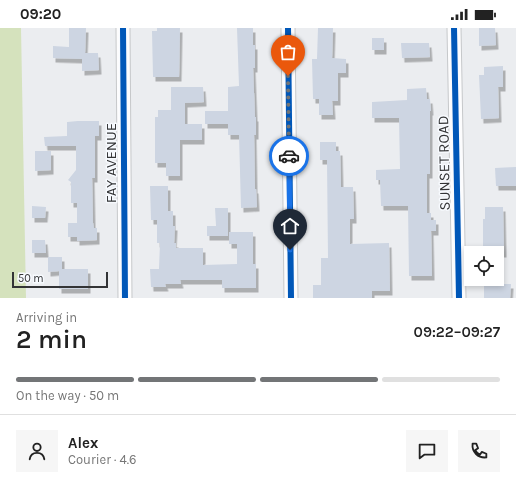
<!DOCTYPE html>
<meta charset="utf-8">
<style>
:root{--surface:#fff;--page:#f6f6f6;--text:#222;--muted:#767676;--line:#e0e0e0;--accent:#737577}
body{margin:0;font-family:Karla,sans-serif;background:var(--page);color:var(--text);height:100vh;display:flex;flex-direction:column;font-size:15px;white-space:nowrap}
*{box-sizing:border-box;margin:0}
p{font-size:13px;color:var(--muted)}
.icon{flex:none;width:22px;height:22px;fill:none;stroke:currentColor;stroke-width:2;stroke-linecap:round;stroke-linejoin:round}
.map{position:relative;height:270px;overflow:hidden}
.details{display:flex;flex-direction:column;background:var(--surface);flex:1}
.details>*{flex:none}
.tools{position:absolute;left:464px;top:218px;display:grid;gap:8px}
.tools a{display:grid;place-items:center;width:40px;height:40px;border-radius:0px;background:var(--surface);box-shadow:0 2px 6px #0003;font-size:20px}
.scale{position:absolute;left:12px;bottom:10px;width:96px;box-sizing:border-box;padding-left:4px;border:2px solid #333436;border-top:0;font-size:11px;line-height:14px;white-space:nowrap;color:#333436;-webkit-text-stroke:3px #f7fafe;paint-order:stroke}
.pin{position:absolute;display:grid;place-items:center;width:34px;height:34px;color:#fff;margin:-41px -17px;border-radius:50% 50% 50% 0;rotate:-45deg;box-shadow:0 0 4px #0007}
.pin .icon{rotate:45deg}
.courier{position:absolute;display:grid;place-items:center;width:40px;height:40px;margin:-20px;border:3px solid #1a73e8;border-radius:50%;background:#fff;color:#222;box-shadow:0 1px 5px #0007}
.head em{font-style:normal;font-weight:600}
.head div{display:flex;flex-direction:column-reverse}
.head{display:flex;align-items:center;justify-content:space-between;height:68px;padding:0 16px}
h1{font-size:26px;font-weight:600;line-height:30px}
.bar{display:grid;grid-template-columns:repeat(4,1fr);gap:6px 4px;align-content:center;height:48px;padding:0 16px}
.bar i{height:5px;border-radius:3px;background:var(--line)}
.bar .selected{background:var(--accent)}
.bar p{grid-column:span 4}
.line{display:flex;align-items:center;gap:10px;padding:0 16px;border-top:1px solid var(--line)}
.line div{flex:1}
.round{display:grid;place-items:center;flex:none;width:42px;height:42px;border-radius:0px;background:var(--page)}
.status{display:flex;justify-content:space-between;align-items:center;height:28px;padding:0 20px;background:var(--surface);direction:ltr}
.status svg{height:11px;fill:currentColor}
.map>svg:first-child{display:block}
</style>
<div class="status"><b>09:20</b><svg viewBox="0 0 49 12"><path d="M0 12V9h3v3zM5 12V6h3v6zM10 12V3h3v9zM15 12V0h3v12zM26 1h20v11H26zM47 4h2v5h-2z"/></svg></div>
<div class="map">
<svg width="516" height="270" viewBox="0 0 516 270">
<defs>
<filter id="shadow"><feDropShadow dx="2.5" dy="4.5" stdDeviation="0" flood-color="#0004"/></filter>
</defs>
<rect width="100%" height="100%" fill="#ebedf0"/>
<path fill="#d5e2bd" d="M 0,0 L 21,0 L 26,270 L 0,270 Z"/>
<g fill="#cdd5e2" filter="url(#shadow)">
<path d="M 69,0 L 86,0 L 85,25 L 98,25 L 99,42 L 82,43 L 82,31 L 53,30 L 53,18 L 69,19 Z"/>
<path d="M 157,0 L 180,0 L 179,49 L 153,49 L 152,3 L 157,3 Z"/>
<path d="M 237,0 L 253,0 L 253,17 L 255,17 L 255,40 L 253,40 L 255,89 L 256,89 L 256,107 L 254,107 L 255,161 L 256,161 L 257,179 L 241,180 L 239,107 L 228,107 L 228,96 L 205,96 L 205,83 L 228,83 L 228,59 L 239,58 Z"/>
<path d="M 318,0 L 333,0 L 332,30 L 346,31 L 346,45 L 338,45 L 338,73 L 332,73 L 333,87 L 319,87 L 319,71 L 313,71 L 312,31 L 317,31 Z"/>
<path d="M 479,0 L 495,0 L 496,17 L 479,18 Z"/>
<rect x="372" y="10" width="12" height="12"/>
<path d="M 401,15 L 429,15 L 430,29 L 402,30 Z"/>
<path d="M 503,38 L 503,59 L 498,59 L 499,90 L 481,91 L 479,47 L 484,47 L 484,39 Z"/>
<path d="M 171,59 L 203,59 L 204,74 L 185,75 L 185,96 L 202,96 L 202,112 L 180,112 L 180,148 L 166,148 L 166,135 L 155,135 L 155,89 L 158,89 L 158,82 L 171,82 Z"/>
<path d="M 426,60 L 427,71 L 430,71 L 431,83 L 430,83 L 430,146 L 427,146 L 427,185 L 431,185 L 431,192 L 436,192 L 436,203 L 431,203 L 432,248 L 409,248 L 408,178 L 381,178 L 380,152 L 376,152 L 376,142 L 400,141 L 399,90 L 372,90 L 372,74 L 407,72 L 407,61 Z"/>
<path d="M 78,93 L 99,93 L 99,108 L 95,108 L 95,150 L 92,150 L 93,195 L 94,200 L 97,200 L 97,212 L 77,213 L 77,209 L 68,209 L 68,195 L 77,195 L 77,175 L 71,175 L 71,154 L 68,152 L 76,142 L 76,118 L 45,118 L 44,109 L 67,108 L 67,94 Z"/>
<path d="M 320,114 L 336,114 L 336,123 L 340,123 L 341,159 L 353,159 L 354,191 L 350,191 L 350,216 L 389,215 L 390,263 L 372,263 L 372,270 L 313,270 L 313,257 L 321,257 L 321,230 L 328,230 L 327,132 L 320,132 Z"/>
<path d="M 35,123 L 51,123 L 51,142 L 35,143 Z"/>
<path d="M 516,139 L 516,158 L 496,158 L 495,140 Z"/>
<path d="M 150,158 L 168,158 L 168,183 L 173,183 L 173,198 L 175,198 L 174,215 L 176,215 L 176,220 L 203,220 L 203,237 L 237,236 L 237,216 L 229,216 L 229,204 L 253,204 L 253,236 L 256,236 L 256,260 L 222,260 L 222,252 L 180,252 L 181,256 L 165,256 L 166,259 L 151,259 L 150,241 L 159,241 L 160,215 L 157,215 L 157,192 L 151,192 Z"/>
<path d="M 32,178 L 46,179 L 45,190 L 32,190 Z"/>
<path d="M 485,179 L 503,179 L 504,225 L 483,225 L 483,191 L 485,191 Z"/>
<path d="M 215,180 L 228,180 L 228,208 L 207,208 L 207,198 L 216,198 Z"/>
<path d="M 32,212 L 45,212 L 46,225 L 32,225 Z"/>
<path d="M 48,229 L 62,229 L 62,241 L 88,241 L 88,261 L 59,261 L 59,243 L 48,244 Z"/>
<path d="M 484,256 L 511,256 L 510,270 L 484,270 Z"/>
</g>
<g fill="none" stroke-linecap="round" stroke-linejoin="round">
<g stroke="#c6c8ca" stroke-width="15">
<g id="street">
<path d="M 123,0 L 125,270"/>
<path d="M 288,0 L 291,270"/>
<path d="M 454,0 L 459,270"/>
</g>
</g>
<use href="#street" stroke="#fcfcfd" stroke-width="13"/>
<g stroke="#f7fafe" stroke-width="8">
<g id="cycleway">
<path d="M 123,0 L 125,270"/>
<path d="M 288,0 L 291,270"/>
<path d="M 454,0 L 459,270"/>
</g>
</g>
<use href="#cycleway" stroke="#0057b8" stroke-width="6"/>
</g>
<g fill="none" stroke-linecap="round" stroke-linejoin="round">
<path stroke="#737577" stroke-width="4" stroke-dasharray="0 7.2" d="M 288,48 L 289,128"/>
<path stroke="#1a73e8" stroke-width="5" d="M 289,128 L 290,222"/>
</g>
<g text-anchor="middle" dominant-baseline="central" stroke-width="3" stroke-linejoin="round" paint-order="stroke">
<g font-size="15" fill="#333436" stroke="#f7fafe">
<text transform="translate(111 135) rotate(-90)">FAY AVENUE</text>
<text transform="translate(444 135) rotate(-91)">SUNSET ROAD</text>
</g>
</g>
</svg>
<div class="tools">
<a><svg class="icon" aria-label="locate" viewBox="0 0 24 24"><circle cx="12" cy="12" r="6"/><path d="M12 2v4M12 18v4M2 12h4M18 12h4"/></svg></a>
</div>
<div class="scale">50 m</div>
<div class="pin" style="left:288px;top:48px;background:#ea580c"><svg class="icon" aria-label="bag" viewBox="0 0 24 24"><path d="M5 8h14l-1 12H6zM9 8a3 3 0 0 1 6 0"/></svg></div>
<div class="pin" style="left:290px;top:222px;background:#1f2937"><svg class="icon" aria-label="home" viewBox="0 0 24 24"><path d="M3 11l9-7 9 7M6 9v11h12V9"/></svg></div>
<div class="courier" style="left:289px;top:128px"><svg class="icon" aria-label="car" viewBox="0 0 24 24"><path d="M5 17H2v-5l4-1 3-4h7l3 4 3 1v5h-3M9 17h6M6 11h13"/><circle cx="7" cy="17" r="2"/><circle cx="17" cy="17" r="2"/></svg></div>
</div>
<section class="details">
<div class="head"><div><h1>2 min</h1><p>Arriving in</p></div><em>09:22–09:27</em></div>
<div class="bar"><i class="selected"></i><i class="selected"></i><i class="selected"></i><i></i><p>On the way · 50 m</p></div>
<div class="line" style="height:72px"><a class="round"><svg class="icon" aria-label="person" viewBox="0 0 24 24"><circle cx="12" cy="8" r="4"/><path d="M4 21q1-7 8-7t8 7"/></svg></a><div><b>Alex</b><p>Courier · 4.6</p></div><a class="round"><svg class="icon" aria-label="chat" viewBox="0 0 24 24"><path d="M4 5h16v11H9l-5 4z"/></svg></a><a class="round"><svg class="icon" aria-label="phone" viewBox="0 0 24 24"><path d="M5 4h4l2 5-3 2q2 4 5 5l2-3 5 2v4C11 20 4 13 5 4z"/></svg></a></div>
</section>
